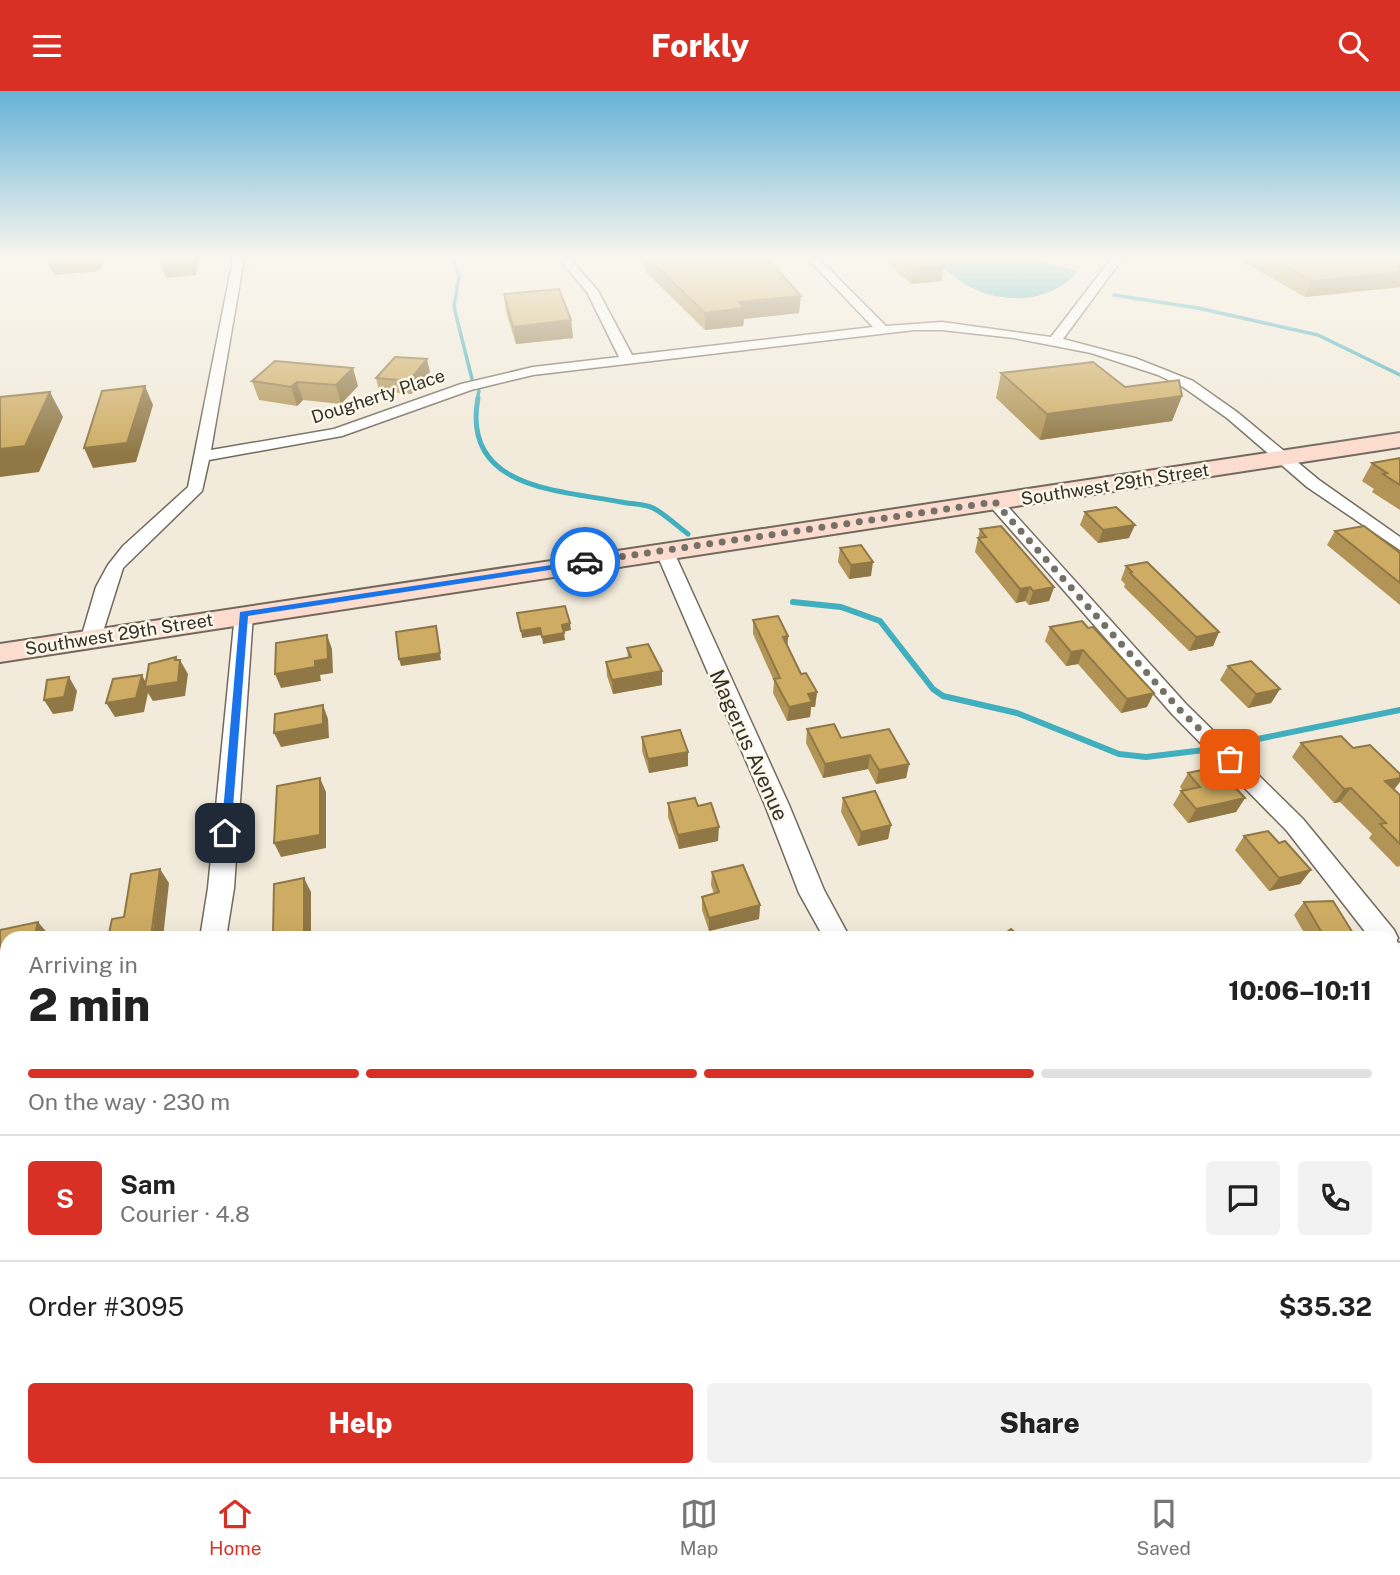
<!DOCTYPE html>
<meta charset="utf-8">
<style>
:root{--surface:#fff;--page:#f2f2f2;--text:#222;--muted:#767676;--line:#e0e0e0;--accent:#d93025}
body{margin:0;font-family:"Public Sans",sans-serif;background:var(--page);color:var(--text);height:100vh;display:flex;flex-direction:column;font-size:26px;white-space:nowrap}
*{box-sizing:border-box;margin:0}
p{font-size:23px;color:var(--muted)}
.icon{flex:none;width:38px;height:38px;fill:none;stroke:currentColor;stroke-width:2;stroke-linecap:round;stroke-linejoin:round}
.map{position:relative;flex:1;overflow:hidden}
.panel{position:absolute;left:0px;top:840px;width:1400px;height:546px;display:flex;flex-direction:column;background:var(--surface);border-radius:21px 21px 0 0;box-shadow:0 7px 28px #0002}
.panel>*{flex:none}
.pin{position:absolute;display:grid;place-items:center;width:60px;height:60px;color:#fff;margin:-30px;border-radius:14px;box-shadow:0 4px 10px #0006}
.courier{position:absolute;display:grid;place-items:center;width:70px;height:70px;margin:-35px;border:5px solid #1a73e8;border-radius:50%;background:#fff;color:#222;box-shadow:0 2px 9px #0007}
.overview em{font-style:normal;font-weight:800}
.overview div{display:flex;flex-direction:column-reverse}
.overview{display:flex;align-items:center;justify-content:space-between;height:119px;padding:0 28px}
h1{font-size:46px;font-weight:800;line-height:52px}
.bar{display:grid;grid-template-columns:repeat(4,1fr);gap:10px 7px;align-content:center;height:84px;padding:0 28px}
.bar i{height:9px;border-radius:5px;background:var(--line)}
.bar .on{background:var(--accent)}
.bar p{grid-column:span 4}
.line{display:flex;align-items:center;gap:18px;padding:0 28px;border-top:2px solid var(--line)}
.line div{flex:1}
.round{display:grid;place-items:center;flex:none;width:74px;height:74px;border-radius:7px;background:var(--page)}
.primary-button{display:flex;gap:14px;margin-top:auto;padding:14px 28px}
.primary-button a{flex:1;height:80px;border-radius:7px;background:var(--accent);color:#fff;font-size:28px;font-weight:800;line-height:80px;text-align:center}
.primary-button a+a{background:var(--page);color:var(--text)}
header{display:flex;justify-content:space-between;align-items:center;height:91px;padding:0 28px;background:var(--accent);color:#fff;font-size:32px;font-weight:800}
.dock{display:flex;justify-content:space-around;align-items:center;height:98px;border-top:2px solid var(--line);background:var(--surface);font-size:19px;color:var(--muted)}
.dock a{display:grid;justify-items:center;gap:4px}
.dock .on{color:var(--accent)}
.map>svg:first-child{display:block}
</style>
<header><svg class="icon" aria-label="menu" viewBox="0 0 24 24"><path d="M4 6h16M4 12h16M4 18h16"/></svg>Forkly<svg class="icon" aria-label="search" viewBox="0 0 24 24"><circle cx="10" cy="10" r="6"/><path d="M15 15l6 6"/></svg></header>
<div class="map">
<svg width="1400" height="1386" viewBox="0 0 1400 1386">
<rect width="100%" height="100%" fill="#f2eada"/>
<path fill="#42afbe" d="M 932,168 L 1032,168 L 1078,180 C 1052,211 1007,214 972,197 C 957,190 945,177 932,168 Z"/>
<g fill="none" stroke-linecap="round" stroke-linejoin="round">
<g stroke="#42afbe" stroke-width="3.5">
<path d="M 453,168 L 459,185 L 454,216 L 472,288"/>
<path d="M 1114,204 L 1198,217 L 1318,244 L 1400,284"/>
<path d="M 477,309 L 479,300"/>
</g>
<path stroke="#42afbe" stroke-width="5" d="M 478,307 C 461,398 558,399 621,411 C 631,413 644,413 653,417 C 665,423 677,435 688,443"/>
<path stroke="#42afbe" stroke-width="6" d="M 793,511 L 841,516 L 880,530 L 933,598 L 943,605 L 1017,622 L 1119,663 L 1146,666 L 1204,659 L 1400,619"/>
<g stroke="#71695b" stroke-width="3">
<g id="street">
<path d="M 233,168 L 244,168 L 211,359 L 334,338 L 461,293 L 533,276 L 619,266 L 587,201 L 559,168 L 570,168 L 598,200 L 632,264 L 873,236 L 808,168 L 819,168 L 886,235 L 942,231 L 1051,246 L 1111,168 L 1122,168 L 1063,248 L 1135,267 L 1193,290 L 1237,321 L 1319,389 L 1400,446 L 1400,459 L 1307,396 L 1227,327 L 1183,296 L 1158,284 L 1091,262 L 1014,247 L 942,239 L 914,239 L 533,284 L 471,299 L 342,345 L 209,369 L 202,400 L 123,477 L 101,547 L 98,551 L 84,551 L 81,547 L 96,496 L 108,474 L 123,455 L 188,396 Z"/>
<path d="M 995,406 L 1001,408 L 1186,613 L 1303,728 L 1394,839 L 1398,847 L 1396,851 L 1400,852 L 1400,884 L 1393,882 L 1393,847 L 1370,847 L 1287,740 L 1172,623 L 989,414 L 989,408 Z"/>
<path d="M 664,454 L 673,459 L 789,714 L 824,799 L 850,847 L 824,847 L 799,802 L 765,714 L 655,459 Z"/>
<path d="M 244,517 L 253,523 L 234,797 L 226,847 L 200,847 L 208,797 L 235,523 Z"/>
<path d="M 7,925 L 7,951 L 0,953 L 0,927 Z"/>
<path d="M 1400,1205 L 1400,1247 L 1393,1250 L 1393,1208 Z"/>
<path d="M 266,1379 L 304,1379 L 306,1386 L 268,1386 Z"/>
<path d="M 1317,1379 L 1357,1379 L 1360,1386 L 1320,1386 Z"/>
</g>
</g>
<g stroke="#71695b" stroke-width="4">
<path id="secondary" d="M 1400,342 L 1400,356 L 0,571 L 0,553 Z"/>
</g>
<use href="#street" fill="#fff" fill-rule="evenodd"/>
<use href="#secondary" fill="#fcdcce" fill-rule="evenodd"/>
</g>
<g fill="#b19456">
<path d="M 638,168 L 768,168 L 799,222 L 744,228 L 743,235 L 705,239 L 646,181 L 646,175 Z"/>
<path d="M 883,168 L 935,168 L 944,175 L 941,190 L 911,193 Z"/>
<path d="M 1238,168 L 1400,168 L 1400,196 L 1305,206 Z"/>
<path d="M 504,203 L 571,229 L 573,247 L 516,253 L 506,221 Z"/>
<path d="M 275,270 L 358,295 L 341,313 L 303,309 L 297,315 L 259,309 L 252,290 Z"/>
<path d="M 430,281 L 411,303 L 379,300 L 376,287 Z"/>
<path d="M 1001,282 L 1125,296 L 1182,305 L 1172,330 L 1040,349 L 996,307 Z"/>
<path d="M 1400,367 L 1400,419 L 1372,401 L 1374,398 L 1362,390 L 1372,372 Z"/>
<path d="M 1085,421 L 1129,447 L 1098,452 L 1080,434 Z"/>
<path d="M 980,438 L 1054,496 L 1049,510 L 1029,514 L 1025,510 L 1016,512 L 975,461 Z"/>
<path d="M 1335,440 L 1400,462 L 1400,514 L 1327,454 Z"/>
<path d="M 840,457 L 871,485 L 849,488 L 838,471 Z"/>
<path d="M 1126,475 L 1219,541 L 1213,555 L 1189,560 L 1124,496 L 1125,493 L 1121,489 Z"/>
<path d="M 753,529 L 788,545 L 787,554 L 801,583 L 817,601 L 815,616 L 811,616 L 810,626 L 787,630 L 773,602 L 774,590 L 753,543 Z"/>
<path d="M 1082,530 L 1147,616 L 1121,622 L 1078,573 L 1066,575 L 1045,550 L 1050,536 Z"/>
<path d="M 627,557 L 662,594 L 613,603 L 607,585 L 606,571 L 628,567 Z"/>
<path d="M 1228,575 L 1280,598 L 1271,612 L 1248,617 L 1220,589 Z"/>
<path d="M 807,638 L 841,647 L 909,673 L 906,687 L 876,693 L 868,678 L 823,687 L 806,652 Z"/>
<path d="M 642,646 L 688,675 L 649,682 L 642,660 Z"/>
<path d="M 1301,652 L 1394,699 L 1400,704 L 1400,775 L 1397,776 L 1369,747 L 1372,743 L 1340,711 L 1334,712 L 1292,666 Z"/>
<path d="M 1188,682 L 1245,707 L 1236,721 L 1188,732 L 1173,714 L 1181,700 L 1183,700 L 1180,696 Z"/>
<path d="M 843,707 L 891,734 L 888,748 L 858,755 L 841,721 Z"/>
<path d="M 668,712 L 698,715 L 718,750 L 679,758 L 668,726 Z"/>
<path d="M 1244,745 L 1311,779 L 1300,793 L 1269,800 L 1235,759 Z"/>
<path d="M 712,781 L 760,814 L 759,828 L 709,840 L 702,819 L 702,806 L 714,803 L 711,794 Z"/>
<path d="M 1304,811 L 1356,847 L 1307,847 L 1294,824 Z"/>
<path d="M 1393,976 L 1398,994 L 1400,994 L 1400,1060 L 1393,1065 Z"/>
<path d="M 1205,1379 L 1265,1379 L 1257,1386 L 1224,1386 L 1222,1383 L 1210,1386 Z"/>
</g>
<g fill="#907846">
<path d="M 46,168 L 105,168 L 99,180 L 54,184 Z"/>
<path d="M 186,168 L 199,168 L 196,184 L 166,187 L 159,170 Z"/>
<path d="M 944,175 L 941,190 L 911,193 L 913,178 Z"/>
<path d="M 1400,181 L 1400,196 L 1305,206 L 1312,190 Z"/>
<path d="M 801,205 L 799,222 L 744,228 L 743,235 L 705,239 L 705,222 L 739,211 Z"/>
<path d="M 571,229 L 573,247 L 516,253 L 513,236 Z"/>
<path d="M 427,268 L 430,281 L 411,303 L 409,290 Z"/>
<path d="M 353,277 L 358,295 L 341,313 L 336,294 Z"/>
<path d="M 297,291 L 303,309 L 297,315 L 291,296 Z"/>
<path d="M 145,295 L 153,314 L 136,371 L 93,377 L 84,357 Z"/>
<path d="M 50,301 L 63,326 L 39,381 L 0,386 L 0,358 Z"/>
<path d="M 1182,305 L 1172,330 L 1040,349 L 1047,323 Z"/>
<path d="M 1135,434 L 1129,447 L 1098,452 L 1103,439 Z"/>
<path d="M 873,471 L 871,485 L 849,488 L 851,474 Z"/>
<path d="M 1030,496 L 1025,510 L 1016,512 L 1020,498 Z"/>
<path d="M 1054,496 L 1049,510 L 1029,514 L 1033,500 Z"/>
<path d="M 570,532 L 571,539 L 563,541 L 562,534 Z"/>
<path d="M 436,535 L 441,569 L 401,575 L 399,568 Z"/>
<path d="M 540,537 L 541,544 L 522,547 L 521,540 Z"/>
<path d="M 1219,541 L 1213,555 L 1189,560 L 1196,546 Z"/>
<path d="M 564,542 L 565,549 L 543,553 L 542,546 Z"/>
<path d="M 327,544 L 332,558 L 333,582 L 320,584 L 321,590 L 281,597 L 275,583 L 315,570 Z"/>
<path d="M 788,545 L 787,559 L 783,546 Z"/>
<path d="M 1083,559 L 1078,573 L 1066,575 L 1071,561 Z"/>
<path d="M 176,566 L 180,573 L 180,569 L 188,583 L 185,605 L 153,610 L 148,602 L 144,621 L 115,626 L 106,612 L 142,584 L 148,596 L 175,569 Z"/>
<path d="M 662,580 L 662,594 L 613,603 L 612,589 Z"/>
<path d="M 69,586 L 77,600 L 73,620 L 53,623 L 44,609 Z"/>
<path d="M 1280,598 L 1271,612 L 1248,617 L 1256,603 Z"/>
<path d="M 817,601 L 815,616 L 811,616 L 810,626 L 787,630 L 789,616 L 808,603 Z"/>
<path d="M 1154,602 L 1147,616 L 1121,622 L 1127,608 Z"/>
<path d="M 323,614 L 328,628 L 329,647 L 281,656 L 274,642 Z"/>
<path d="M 688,661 L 688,675 L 649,682 L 648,668 Z"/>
<path d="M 870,664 L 868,678 L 823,687 L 825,673 Z"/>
<path d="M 909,673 L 906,687 L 876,693 L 879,679 Z"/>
<path d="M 320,687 L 326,701 L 326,757 L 281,766 L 274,752 Z"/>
<path d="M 1400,687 L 1400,691 L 1393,700 L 1385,690 Z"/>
<path d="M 1351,697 L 1340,711 L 1334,712 L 1344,698 Z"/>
<path d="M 1245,707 L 1236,721 L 1188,732 L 1196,718 Z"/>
<path d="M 891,734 L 888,748 L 858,755 L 861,741 Z"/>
<path d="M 719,736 L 718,750 L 679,758 L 678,744 Z"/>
<path d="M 160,778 L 169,792 L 163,847 L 152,847 Z"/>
<path d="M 1311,779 L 1300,793 L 1269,800 L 1279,787 Z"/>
<path d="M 304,787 L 311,801 L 311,847 L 304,847 Z"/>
<path d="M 760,814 L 759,828 L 709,840 L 709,827 Z"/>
<path d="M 38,831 L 50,845 L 50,847 L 34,847 Z"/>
<path d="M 279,841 L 282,847 L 275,847 L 273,843 Z"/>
<path d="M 7,872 L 7,888 L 0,889 L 0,873 Z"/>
<path d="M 133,1379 L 155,1379 L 145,1386 L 123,1386 Z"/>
</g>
<g fill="#ceac64" stroke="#907846" stroke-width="2">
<path d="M 160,168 L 186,168 L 159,170 Z"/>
<path d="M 649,168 L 768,168 L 801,205 L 739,211 L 744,217 L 705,222 Z"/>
<path d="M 902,168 L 935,168 L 944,175 L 913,178 Z"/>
<path d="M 1271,168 L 1400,168 L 1400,181 L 1312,190 Z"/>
<path d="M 559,198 L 571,229 L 513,236 L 504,203 Z"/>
<path d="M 395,266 L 427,268 L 409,290 L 376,287 Z"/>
<path d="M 275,270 L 353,277 L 336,294 L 297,291 L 291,296 L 252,290 Z"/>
<path d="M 1093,271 L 1125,296 L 1179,289 L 1182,305 L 1047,323 L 1001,282 Z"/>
<path d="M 145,295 L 127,352 L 84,357 L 102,300 Z"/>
<path d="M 50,301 L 25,355 L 0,358 L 0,306 Z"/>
<path d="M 1400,367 L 1400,394 L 1383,383 L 1387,382 L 1372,372 Z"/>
<path d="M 1116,416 L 1135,434 L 1103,439 L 1085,421 Z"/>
<path d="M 1001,435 L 1054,496 L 1033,500 L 1030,496 L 1020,498 L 978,447 L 986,446 L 980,438 Z"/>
<path d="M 1364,435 L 1400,462 L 1400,492 L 1335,440 Z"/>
<path d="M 861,454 L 873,471 L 851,474 L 840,457 Z"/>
<path d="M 1147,471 L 1219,541 L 1196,546 L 1130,482 L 1132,481 L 1126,475 Z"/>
<path d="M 565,515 L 570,532 L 562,534 L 564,542 L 542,546 L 540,537 L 521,540 L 517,522 Z"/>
<path d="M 778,525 L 788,545 L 783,546 L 801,583 L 806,582 L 817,601 L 808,603 L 812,611 L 789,616 L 774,588 L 780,587 L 753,529 Z"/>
<path d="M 1082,530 L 1088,537 L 1093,536 L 1154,602 L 1127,608 L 1083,559 L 1071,561 L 1050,536 Z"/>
<path d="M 436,535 L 440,562 L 399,568 L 396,541 Z"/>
<path d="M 327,544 L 328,568 L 315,570 L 315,576 L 275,583 L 276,552 Z"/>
<path d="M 648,553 L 662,580 L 612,589 L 606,571 L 631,566 L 627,557 Z"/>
<path d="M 176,566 L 175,569 L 180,569 L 178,591 L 145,596 L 149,573 Z"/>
<path d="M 1251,570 L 1280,598 L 1256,603 L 1228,575 Z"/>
<path d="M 142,584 L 136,607 L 106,612 L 113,588 Z"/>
<path d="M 69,586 L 64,606 L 44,609 L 47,589 Z"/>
<path d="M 323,614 L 323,633 L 274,642 L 275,623 Z"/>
<path d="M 834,633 L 841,647 L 889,638 L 909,673 L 879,679 L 870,664 L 825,673 L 807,638 Z"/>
<path d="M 680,639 L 688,661 L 648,668 L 642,646 Z"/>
<path d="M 1341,645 L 1353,657 L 1370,654 L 1400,683 L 1400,687 L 1385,690 L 1400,704 L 1400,753 L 1380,733 L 1386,732 L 1351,697 L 1344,698 L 1301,652 Z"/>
<path d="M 1216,676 L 1245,707 L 1196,718 L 1181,700 L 1200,696 L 1188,682 Z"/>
<path d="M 320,687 L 320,744 L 274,752 L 277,695 Z"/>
<path d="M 875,700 L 891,734 L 861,741 L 843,707 Z"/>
<path d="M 695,707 L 698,715 L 711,712 L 719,736 L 678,744 L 668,712 Z"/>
<path d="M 1268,740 L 1279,752 L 1285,750 L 1311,779 L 1279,787 L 1244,745 Z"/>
<path d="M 743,774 L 760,814 L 709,827 L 702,806 L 719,801 L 712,781 Z"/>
<path d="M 160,778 L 151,846 L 108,847 L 112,828 L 124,826 L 131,783 Z"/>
<path d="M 304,787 L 304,847 L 278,847 L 279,841 L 273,843 L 274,793 Z"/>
<path d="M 1333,810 L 1356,847 L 1325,847 L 1304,811 Z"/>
<path d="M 38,831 L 34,847 L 7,847 L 7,872 L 0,873 L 0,839 Z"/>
<path d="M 1011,838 L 1021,847 L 999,847 Z"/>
<path d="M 1393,976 L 1396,977 L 1398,994 L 1400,994 L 1400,1055 L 1393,1053 Z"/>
<path d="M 121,1379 L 133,1379 L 123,1386 Z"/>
<path d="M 416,1379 L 467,1379 L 472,1386 L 418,1386 L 420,1384 Z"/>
<path d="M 1237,1379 L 1265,1379 L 1257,1386 L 1242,1386 Z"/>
</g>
<linearGradient id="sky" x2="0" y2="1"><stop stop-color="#65b2d7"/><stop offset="0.46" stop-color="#f9f6ee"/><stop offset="1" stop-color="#f9f6ee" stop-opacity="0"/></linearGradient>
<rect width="1400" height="362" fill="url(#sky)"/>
<path fill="#1a73e8" d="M 585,469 L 589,473 L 248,525 L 231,742 L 225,747 L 221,745 L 240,521 Z"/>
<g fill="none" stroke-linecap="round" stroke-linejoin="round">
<path stroke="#767167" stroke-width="7" stroke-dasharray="0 12.6" d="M 585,471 L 995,411 L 1179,618 L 1230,668"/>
</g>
<g text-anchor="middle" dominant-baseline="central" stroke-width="5" stroke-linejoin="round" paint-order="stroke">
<g font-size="18" fill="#333029" stroke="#fef8ea">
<text transform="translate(378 305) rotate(-18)">Dougherty Place</text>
<text transform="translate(1115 393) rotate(-9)">Southwest 29th Street</text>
<text transform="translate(119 543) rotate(-9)">Southwest 29th Street</text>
</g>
<g font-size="21" fill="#333029" stroke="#fef8ea">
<text transform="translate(749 654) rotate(66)">Magerus Avenue</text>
</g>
</g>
</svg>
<div class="pin" style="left:1230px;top:668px;background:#ea580c"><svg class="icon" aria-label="bag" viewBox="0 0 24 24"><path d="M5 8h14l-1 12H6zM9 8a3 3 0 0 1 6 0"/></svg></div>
<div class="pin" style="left:225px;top:742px;background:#1f2937"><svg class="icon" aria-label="home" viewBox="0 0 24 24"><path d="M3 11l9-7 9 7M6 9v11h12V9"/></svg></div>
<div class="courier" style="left:585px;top:471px"><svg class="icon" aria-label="car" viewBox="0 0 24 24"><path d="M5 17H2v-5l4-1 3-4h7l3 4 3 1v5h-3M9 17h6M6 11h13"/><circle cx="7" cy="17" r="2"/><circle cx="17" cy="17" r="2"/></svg></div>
<section class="panel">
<div class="overview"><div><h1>2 min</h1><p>Arriving in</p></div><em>10:06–10:11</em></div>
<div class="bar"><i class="on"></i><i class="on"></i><i class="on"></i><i></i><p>On the way · 230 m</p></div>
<div class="line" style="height:126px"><b class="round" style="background:var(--accent);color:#fff">S</b><div><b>Sam</b><p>Courier · 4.8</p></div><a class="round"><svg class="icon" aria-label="chat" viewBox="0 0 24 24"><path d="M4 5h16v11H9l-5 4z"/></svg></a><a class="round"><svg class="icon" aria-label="phone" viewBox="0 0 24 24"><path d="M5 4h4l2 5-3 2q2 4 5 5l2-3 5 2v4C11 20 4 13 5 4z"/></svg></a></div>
<div class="line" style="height:91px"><div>Order #3095</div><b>$35.32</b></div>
<div class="primary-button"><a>Help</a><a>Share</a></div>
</section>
</div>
<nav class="dock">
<a class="on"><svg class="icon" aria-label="home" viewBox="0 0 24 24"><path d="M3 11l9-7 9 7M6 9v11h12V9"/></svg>Home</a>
<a><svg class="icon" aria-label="map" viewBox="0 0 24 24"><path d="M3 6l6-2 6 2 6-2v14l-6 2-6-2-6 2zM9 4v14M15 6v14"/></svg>Map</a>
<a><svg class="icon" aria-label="saved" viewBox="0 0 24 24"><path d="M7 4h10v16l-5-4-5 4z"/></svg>Saved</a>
</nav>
